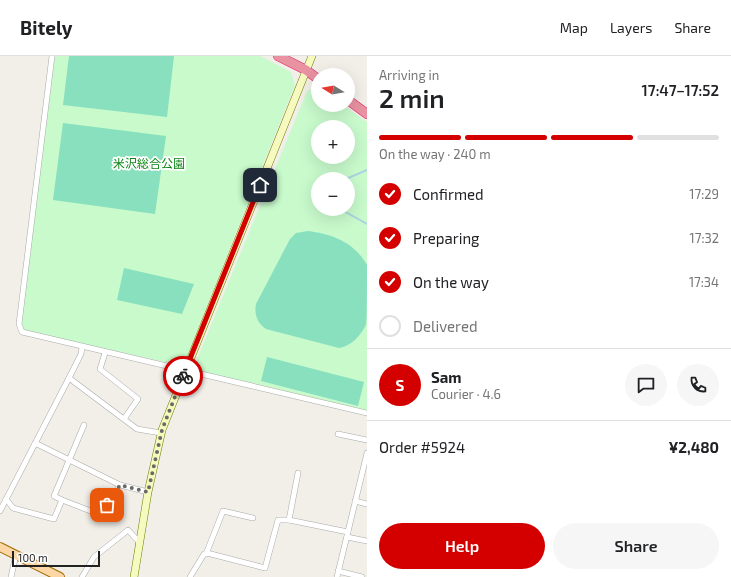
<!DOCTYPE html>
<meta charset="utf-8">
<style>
:root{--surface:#fff;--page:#f6f6f6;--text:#202124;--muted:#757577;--line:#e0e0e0;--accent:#d40000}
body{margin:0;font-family:"Exo 2","Noto Sans JP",sans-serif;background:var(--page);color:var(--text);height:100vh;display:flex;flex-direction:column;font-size:15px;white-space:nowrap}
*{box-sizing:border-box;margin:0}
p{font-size:13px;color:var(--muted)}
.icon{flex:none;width:22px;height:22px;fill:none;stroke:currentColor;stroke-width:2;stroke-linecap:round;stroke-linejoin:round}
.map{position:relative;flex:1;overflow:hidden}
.sheet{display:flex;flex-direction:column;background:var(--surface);width:364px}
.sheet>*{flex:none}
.needle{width:26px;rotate:281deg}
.buttons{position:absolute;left:311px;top:12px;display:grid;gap:8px}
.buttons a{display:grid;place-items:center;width:44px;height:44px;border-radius:50%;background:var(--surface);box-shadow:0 4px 16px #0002;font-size:20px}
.scale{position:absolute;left:12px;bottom:10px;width:88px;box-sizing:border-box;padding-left:4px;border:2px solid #222;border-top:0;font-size:11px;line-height:14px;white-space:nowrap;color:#222;-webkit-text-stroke:3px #fff;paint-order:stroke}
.pin{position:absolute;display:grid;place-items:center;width:34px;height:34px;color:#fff;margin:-17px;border-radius:8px;box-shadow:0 2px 6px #0006}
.courier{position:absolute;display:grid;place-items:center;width:40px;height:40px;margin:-20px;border:3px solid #d40000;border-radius:50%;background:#fff;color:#222;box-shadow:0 1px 5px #0007}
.overview em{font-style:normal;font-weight:600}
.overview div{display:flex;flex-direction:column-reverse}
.overview{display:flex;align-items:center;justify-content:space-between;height:68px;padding:0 12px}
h1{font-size:26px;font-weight:600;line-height:30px}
.bar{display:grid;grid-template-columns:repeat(4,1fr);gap:6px 4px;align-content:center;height:48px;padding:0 12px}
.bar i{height:5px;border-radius:3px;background:var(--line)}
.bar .current{background:var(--accent)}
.bar p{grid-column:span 4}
.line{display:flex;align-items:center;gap:10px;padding:0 12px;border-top:1px solid var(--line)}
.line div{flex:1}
.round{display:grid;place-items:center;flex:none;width:42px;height:42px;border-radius:21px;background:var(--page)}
ol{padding:0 12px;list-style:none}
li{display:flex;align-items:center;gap:12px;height:44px}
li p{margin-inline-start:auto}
li .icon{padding:4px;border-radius:50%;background:var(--accent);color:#fff;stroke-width:4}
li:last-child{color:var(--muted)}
li i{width:22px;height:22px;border:2px solid var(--line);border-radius:50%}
.primary-button{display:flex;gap:8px;margin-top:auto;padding:8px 12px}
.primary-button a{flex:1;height:46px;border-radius:24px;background:var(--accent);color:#fff;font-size:16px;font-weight:600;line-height:46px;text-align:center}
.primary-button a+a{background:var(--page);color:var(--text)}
header{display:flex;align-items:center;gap:24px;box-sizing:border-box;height:56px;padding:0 20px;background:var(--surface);border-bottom:1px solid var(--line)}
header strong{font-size:19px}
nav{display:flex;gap:22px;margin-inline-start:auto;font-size:14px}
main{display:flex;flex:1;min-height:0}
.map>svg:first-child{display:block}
</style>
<header>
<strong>Bitely</strong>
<nav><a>Map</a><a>Layers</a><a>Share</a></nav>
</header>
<main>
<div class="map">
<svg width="367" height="521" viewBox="0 0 367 521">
<rect width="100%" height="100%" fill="#f2efe9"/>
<g fill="#c8facc" fill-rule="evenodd">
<path d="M 55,0 L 260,0 L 291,16 L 295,29 L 183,310 L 24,275 L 21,268 Z"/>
<path d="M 317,31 L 318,49 L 343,49 L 367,66 L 367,355 L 193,313 L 307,35 ZM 318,71 L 348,71 L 348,101 L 318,101 ZM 318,123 L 348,123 L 348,153 L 318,153 Z"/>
</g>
<g fill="#88e0be">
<path d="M 69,0 L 174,0 L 167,61 L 63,49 Z"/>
<path d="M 63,67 L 166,80 L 155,158 L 53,144 Z"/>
<path d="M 308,175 C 332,178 354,186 367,209 C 367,219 367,262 366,268 C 361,280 351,290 339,292 L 266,273 C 257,267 254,258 256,248 L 290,183 L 296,177 Z"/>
<path d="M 124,212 L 194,228 L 182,258 L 117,244 Z"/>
<path d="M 267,301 L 364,326 L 358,350 L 261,325 Z"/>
</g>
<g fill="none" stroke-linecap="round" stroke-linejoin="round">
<g stroke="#aad3df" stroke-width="2">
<path d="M 346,123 L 367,114"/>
<path d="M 340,153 L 367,168"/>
</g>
<g stroke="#a9a9a9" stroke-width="6">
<g id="street">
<path d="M 52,0 L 19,268 L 22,276 L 367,357"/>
<path d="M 105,297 L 100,313 L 138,343 L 124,363"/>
<path d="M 69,322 L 137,373 L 161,377"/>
<path d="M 84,369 L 54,440 L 62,444 L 101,459 L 120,429"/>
<path d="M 338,378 L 367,384"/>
<path d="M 35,387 L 120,429 L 148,436"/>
<path d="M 6,443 L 13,452 L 54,463 L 62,444"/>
<path d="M 355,445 L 367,448"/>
<path d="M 0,455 L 69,322 L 81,298 L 82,291"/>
<path d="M 289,464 L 298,417"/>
<path d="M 347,481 L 367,485"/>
<path d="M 206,498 L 223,455 L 253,462"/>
<path d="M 338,515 L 362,521"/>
<path d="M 11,521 L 16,499"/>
<path d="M 82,521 L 94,501 L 128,474 L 140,487"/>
<path d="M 190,521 L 204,498 L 207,497 L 265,512 L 278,464 L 289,464 L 348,476"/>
<path d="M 337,521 L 367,397"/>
</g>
</g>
<g stroke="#707d05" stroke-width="8">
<path id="secondary" d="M 134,521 L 148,436 L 162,374 L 312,0"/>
</g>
<g stroke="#a06b00" stroke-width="10">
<path id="primary" d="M 0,491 L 60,521"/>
</g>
<g stroke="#dc2a67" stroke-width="10">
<g id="highway">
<path d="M 278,0 L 306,14 L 318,23"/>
<path d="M 348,44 L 367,58"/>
</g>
</g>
<use href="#street" stroke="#fff" stroke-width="5"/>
<use href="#secondary" stroke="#f7fabf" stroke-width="7"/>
<use href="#primary" stroke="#fcd6a4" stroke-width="8"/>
<use href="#highway" stroke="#e892a2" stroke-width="9"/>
</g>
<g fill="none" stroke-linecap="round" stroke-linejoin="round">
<path stroke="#6b6a68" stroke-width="4" stroke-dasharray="0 7.2" d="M 107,449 L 120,429 L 148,436 L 162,374 L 183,320"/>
<path stroke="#d40000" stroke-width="5" d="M 183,320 L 260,129"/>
</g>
<g text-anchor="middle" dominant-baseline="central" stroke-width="3.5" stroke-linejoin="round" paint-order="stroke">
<g font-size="12" fill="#0c8416" stroke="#fff">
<text x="149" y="107">米沢総合公園</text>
</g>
</g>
</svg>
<div class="buttons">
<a><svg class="needle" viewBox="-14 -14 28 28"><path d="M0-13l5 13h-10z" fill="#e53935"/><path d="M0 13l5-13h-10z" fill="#757577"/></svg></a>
<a>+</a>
<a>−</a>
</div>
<div class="scale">100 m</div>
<div class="pin" style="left:107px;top:449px;background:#ea580c"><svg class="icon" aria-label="bag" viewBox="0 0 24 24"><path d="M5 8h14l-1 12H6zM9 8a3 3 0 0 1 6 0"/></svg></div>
<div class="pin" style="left:260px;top:129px;background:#1f2937"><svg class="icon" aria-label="home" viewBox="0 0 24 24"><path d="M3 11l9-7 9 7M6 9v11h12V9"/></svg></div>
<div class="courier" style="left:183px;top:320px"><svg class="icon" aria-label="bike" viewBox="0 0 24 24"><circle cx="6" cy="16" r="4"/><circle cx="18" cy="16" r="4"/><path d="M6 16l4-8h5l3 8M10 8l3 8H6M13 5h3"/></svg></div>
</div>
<section class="sheet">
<div class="overview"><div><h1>2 min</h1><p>Arriving in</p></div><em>17:47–17:52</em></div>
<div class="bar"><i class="current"></i><i class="current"></i><i class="current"></i><i></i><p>On the way · 240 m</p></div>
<ol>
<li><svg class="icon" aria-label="check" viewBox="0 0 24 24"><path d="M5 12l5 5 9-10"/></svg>Confirmed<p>17:29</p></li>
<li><svg class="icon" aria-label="check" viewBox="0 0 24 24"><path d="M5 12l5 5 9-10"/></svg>Preparing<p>17:32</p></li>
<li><svg class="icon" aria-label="check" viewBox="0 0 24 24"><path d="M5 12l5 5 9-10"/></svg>On the way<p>17:34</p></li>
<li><i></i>Delivered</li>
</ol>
<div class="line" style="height:72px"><b class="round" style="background:var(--accent);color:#fff">S</b><div><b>Sam</b><p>Courier · 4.6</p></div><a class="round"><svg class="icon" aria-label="chat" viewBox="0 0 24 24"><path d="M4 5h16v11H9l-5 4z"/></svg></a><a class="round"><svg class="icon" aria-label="phone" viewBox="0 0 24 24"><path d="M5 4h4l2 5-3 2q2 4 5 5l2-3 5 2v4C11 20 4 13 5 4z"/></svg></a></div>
<div class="line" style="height:52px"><div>Order #5924</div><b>¥2,480</b></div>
<div class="primary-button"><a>Help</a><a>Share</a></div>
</section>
</main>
